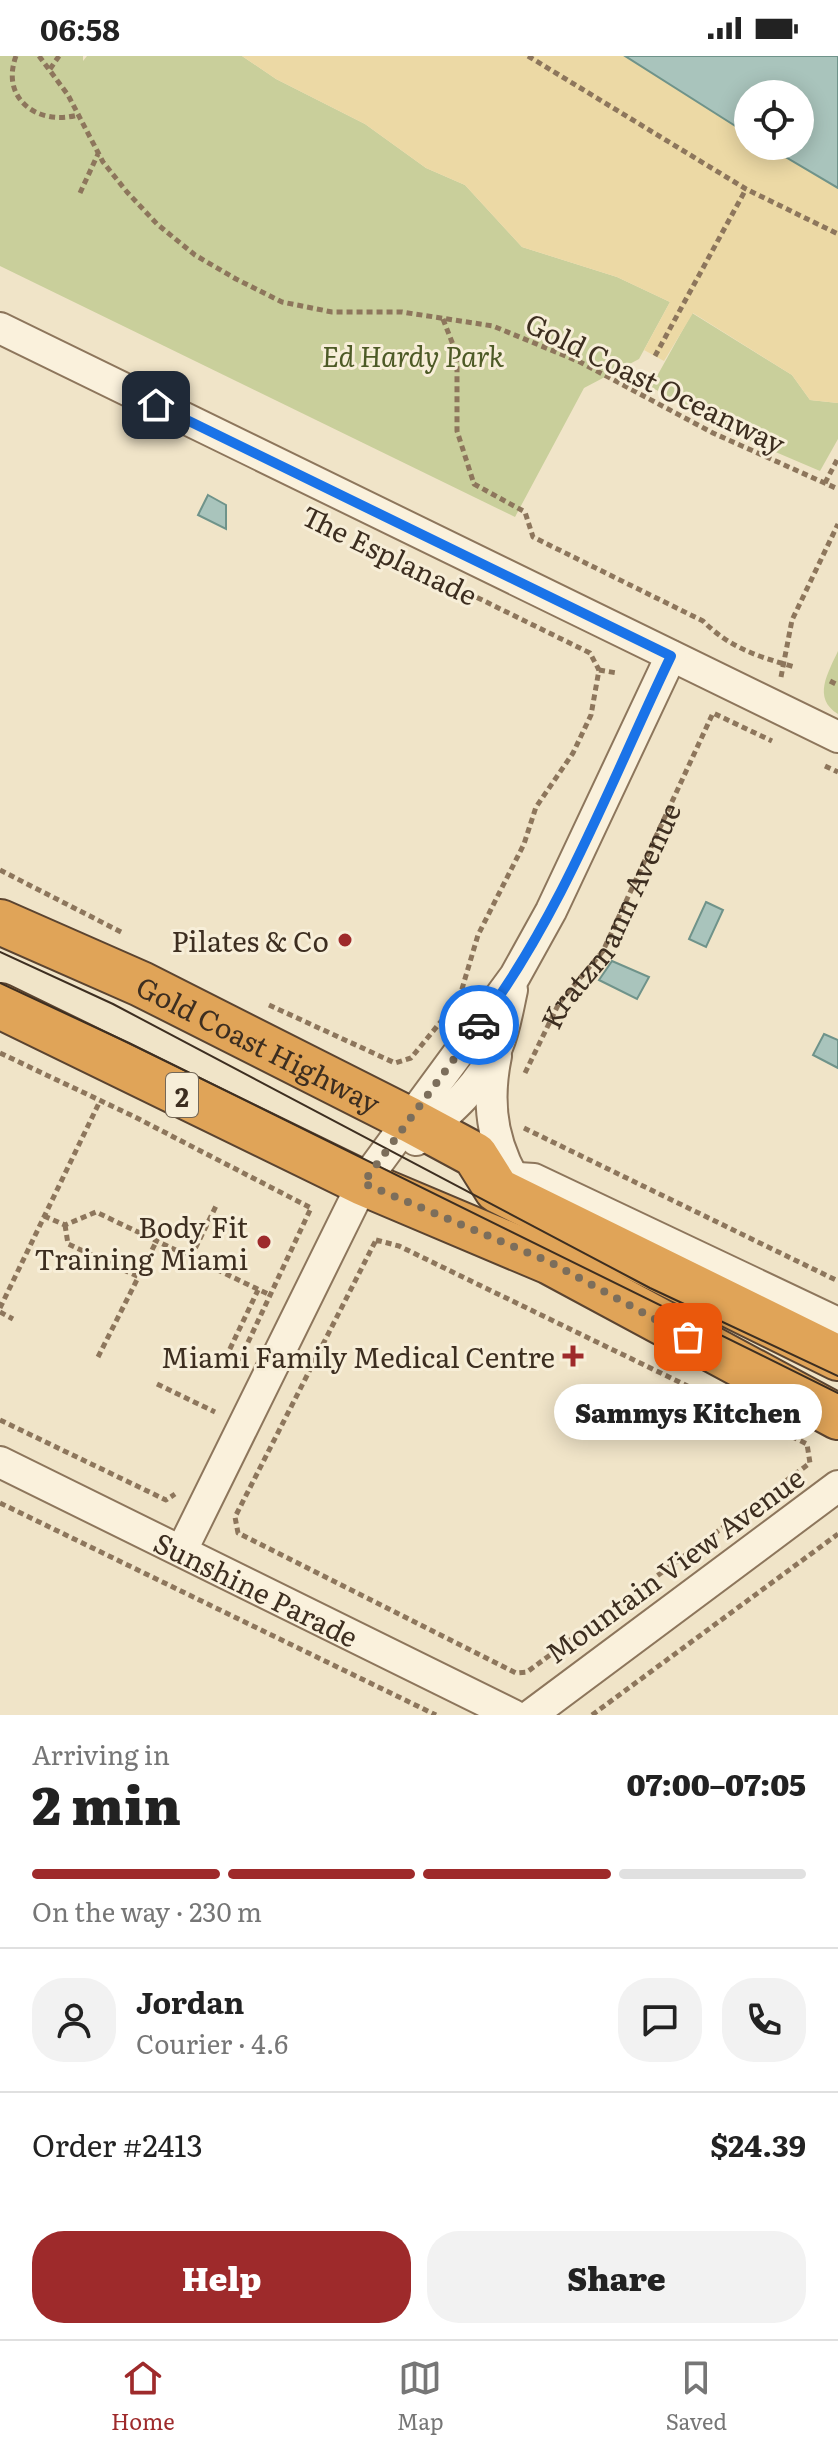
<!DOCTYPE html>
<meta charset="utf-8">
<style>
:root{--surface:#fff;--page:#f2f2f2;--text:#222;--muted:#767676;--line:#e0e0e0;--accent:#9e2a2b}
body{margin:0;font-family:Literata,serif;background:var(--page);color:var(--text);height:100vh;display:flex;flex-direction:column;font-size:30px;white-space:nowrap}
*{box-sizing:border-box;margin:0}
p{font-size:26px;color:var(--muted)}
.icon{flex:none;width:44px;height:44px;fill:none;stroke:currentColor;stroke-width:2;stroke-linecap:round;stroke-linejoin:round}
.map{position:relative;height:1659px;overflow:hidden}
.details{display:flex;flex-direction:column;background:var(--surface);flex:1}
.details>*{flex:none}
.buttons{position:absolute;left:734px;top:24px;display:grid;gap:16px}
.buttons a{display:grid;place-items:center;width:80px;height:80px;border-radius:50%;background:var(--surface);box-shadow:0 4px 20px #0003;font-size:40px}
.pin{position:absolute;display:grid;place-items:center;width:68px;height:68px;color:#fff;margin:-34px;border-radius:16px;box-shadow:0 4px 12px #0006}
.courier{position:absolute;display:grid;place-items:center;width:80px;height:80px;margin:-40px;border:6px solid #1a73e8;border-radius:50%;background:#fff;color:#222;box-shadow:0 2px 10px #0007}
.bubble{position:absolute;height:56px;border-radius:28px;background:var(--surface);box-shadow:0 4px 20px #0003;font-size:26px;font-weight:800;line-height:56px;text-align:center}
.headline em{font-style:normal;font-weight:800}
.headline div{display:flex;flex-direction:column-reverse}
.headline{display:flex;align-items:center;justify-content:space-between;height:136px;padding:0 32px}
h1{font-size:52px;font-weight:800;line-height:60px}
.bar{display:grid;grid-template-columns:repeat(4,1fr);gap:12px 8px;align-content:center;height:96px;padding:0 32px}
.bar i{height:10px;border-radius:6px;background:var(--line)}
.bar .selected{background:var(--accent)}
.bar p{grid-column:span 4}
.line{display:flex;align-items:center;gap:20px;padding:0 32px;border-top:2px solid var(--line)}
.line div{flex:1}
.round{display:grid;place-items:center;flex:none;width:84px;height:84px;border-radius:32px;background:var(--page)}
.primary-button{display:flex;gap:16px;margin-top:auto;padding:16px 32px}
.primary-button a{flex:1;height:92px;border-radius:32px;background:var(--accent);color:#fff;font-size:32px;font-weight:800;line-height:92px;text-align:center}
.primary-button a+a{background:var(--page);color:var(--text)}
.status{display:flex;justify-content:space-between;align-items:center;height:56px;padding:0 40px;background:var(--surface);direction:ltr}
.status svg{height:22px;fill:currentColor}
.menu{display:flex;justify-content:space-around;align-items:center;height:112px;border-top:2px solid var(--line);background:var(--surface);font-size:22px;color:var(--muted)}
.menu a{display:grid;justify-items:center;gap:4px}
.menu .selected{color:var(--accent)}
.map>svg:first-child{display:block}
</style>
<div class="status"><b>06:58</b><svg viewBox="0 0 49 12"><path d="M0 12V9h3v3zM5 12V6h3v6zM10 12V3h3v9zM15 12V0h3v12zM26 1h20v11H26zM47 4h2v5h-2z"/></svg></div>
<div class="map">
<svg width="838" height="1659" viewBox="0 0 838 1659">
<rect width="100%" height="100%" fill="#f0e4c8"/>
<g fill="#c9cf9b">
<path d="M 0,0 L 83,0 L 83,5 L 87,0 L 242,0 L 276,23 L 365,68 L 426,112 L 465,129 L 522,191 L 617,221 L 670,246 L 639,303 L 584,332 L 515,461 L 0,210 Z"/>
<path d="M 692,257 L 792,319 L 810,344 L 838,347 L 838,383 L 820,415 L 736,379 L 651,331 Z"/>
<path d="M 838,595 L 838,658 C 812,642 828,617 838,595 Z"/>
</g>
<path fill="#ecd9a5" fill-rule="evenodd" d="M 242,0 L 838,0 L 838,347 L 810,344 L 792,319 L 693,257 L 664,305 L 644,294 L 670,246 L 617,221 L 522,191 L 465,129 L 426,112 L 365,68 L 276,23 ZM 748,38 L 800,38 L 800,90 L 748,90 Z"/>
<g fill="#a9c4bc" stroke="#6f938a" stroke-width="2">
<path d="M 625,0 L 838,0 L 838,132 L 767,90 L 800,90 L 800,38 L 748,38 L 748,78 Z"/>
<path d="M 208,439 L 226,449 L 226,473 L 198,459 Z"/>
<path d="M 706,846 L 723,854 L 706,891 L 689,883 Z"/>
<path d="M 612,905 L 649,921 L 637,943 L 599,924 Z"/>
<path d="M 824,978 L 838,984 L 838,1012 L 813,999 Z"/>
</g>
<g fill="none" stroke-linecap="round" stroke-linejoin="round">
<g stroke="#8d765c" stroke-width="34">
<g id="minor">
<path d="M 0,272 L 838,681"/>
<path d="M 496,1000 C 485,1053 494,1095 524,1140"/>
<path d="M 416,1084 C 447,1058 483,1028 498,989 C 505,972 508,952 512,934"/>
<path d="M 497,1134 L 518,1122 L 534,1123 L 838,1267"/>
<path id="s2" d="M 0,1406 L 513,1659"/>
<path d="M 182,1494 L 363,1127 L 515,920 L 551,855 L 671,600"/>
<path d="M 531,1659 L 838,1430"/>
</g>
</g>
<g stroke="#5b4430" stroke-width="48">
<g id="highway">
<path id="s3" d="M 0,866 L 141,928 L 410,1064 L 475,1099 L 497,1134 L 838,1302"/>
<path d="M 0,950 L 363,1127 L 550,1206 L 838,1361"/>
</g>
</g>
<g stroke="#8d765c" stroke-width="5" stroke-dasharray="6 4" stroke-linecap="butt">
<path d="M 16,0 C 0,43 38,70 78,59"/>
<path d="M 39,0 L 68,39 L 103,106 L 127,136 L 157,168 L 195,199 L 236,223 L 282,246 L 332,256 L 402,256 L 493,270 L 580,306 L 713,377 L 838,433"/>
<path d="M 528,0 L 746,133 L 838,178"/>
<path d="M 50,13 L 59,0"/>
<path d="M 80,137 L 98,98"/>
<path d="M 443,263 L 457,299 L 457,375 L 474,428 L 525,456 L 533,481 L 703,565 C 730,592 759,601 795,611"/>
<path d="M 655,300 L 746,133"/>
<path d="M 825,427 L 838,402"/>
<path d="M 468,537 L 590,597 L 599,614"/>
<path d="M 599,614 L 617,617"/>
<path d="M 781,621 L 792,564 L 838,468"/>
<path d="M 830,625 L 838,629"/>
<path d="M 825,710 L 838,716"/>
<path d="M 0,814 L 123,877"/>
<path d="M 459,943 L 478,879 L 524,788 L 536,751 L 573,697 L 591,659 L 599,614"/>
<path d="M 269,949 L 395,1007 L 411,1002 L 443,963"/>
<path d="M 0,997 L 133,1060 L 311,1152 L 235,1314"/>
<path id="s1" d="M 525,1017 L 559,947 L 603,895 L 713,657 L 772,685"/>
<path d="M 524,1072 L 838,1225"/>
<path d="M 44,1160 L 65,1169 L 96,1156 L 270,1239"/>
<path d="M 65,1169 L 68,1188 L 139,1221"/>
<path d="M 376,1184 L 399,1190 L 807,1388 L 810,1407 L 527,1616 L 516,1617 L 238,1477 L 235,1461 Z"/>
<path d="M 191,1201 L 217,1148"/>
<path d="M 0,1252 L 100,1045"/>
<path d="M 0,1256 L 13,1263"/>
<path d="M 98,1301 L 155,1188"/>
<path d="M 239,1305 L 227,1299 L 258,1234"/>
<path d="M 157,1328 L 215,1356"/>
<path d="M 0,1364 L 166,1444 L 175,1438"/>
<path d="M 0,1447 L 436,1659"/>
<path d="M 592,1659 L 838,1478"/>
</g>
<use href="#minor" stroke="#faf1dc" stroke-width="30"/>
<use href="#highway" stroke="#e0a458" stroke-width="44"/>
<g stroke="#3d2e20" stroke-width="2">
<path d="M 0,896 L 113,948 L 650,1232 L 838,1320"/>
<path d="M 0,927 L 129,987 L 838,1337"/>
</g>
</g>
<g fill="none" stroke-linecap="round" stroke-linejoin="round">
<path stroke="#7c6e5b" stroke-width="8" stroke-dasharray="0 14.4" d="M 479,969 L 363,1127 L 550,1206 L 688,1281"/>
<path stroke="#1a73e8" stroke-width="10" d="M 156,349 L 671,600 C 611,725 562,858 479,969"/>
</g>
<g fill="#9e2a2b" stroke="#f7eed8" stroke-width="3">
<circle cx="345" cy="884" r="8"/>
<circle cx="264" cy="1186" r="8"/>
<path d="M569 1288h8v8h8v8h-8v8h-8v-8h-8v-8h8z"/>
</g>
<g text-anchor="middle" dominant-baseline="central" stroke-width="6" stroke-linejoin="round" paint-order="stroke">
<rect fill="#f7eed8" stroke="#756857" stroke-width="2" x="166" y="1017" width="32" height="44" rx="6"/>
<g font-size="26" font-weight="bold" fill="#3d2e20">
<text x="182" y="1039">2</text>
</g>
<g font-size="28" font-style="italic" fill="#4d5a26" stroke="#f7eed8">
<text x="413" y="299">Ed Hardy Park</text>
</g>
<g font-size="28" fill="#3d2e20" stroke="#f7eed8">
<text transform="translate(656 326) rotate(26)">Gold Coast Oceanway</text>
<text transform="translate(390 498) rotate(26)">The Esplanade</text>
<text stroke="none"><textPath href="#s1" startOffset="180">Kratzmann Avenue</textPath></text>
<text stroke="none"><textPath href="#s3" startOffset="286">Gold Coast Highway</textPath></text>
<text transform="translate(674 1508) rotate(-36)">Mountain View Avenue</text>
<text stroke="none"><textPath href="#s2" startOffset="286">Sunshine Parade</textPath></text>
</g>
<g font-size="28" fill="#3d2e20" stroke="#f7eed8" text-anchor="end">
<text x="329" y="884">Pilates &amp; Co</text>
<text x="248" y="1170">Body Fit<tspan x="248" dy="32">Training Miami</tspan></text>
<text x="555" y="1300">Miami Family Medical Centre</text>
</g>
</g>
</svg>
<div class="buttons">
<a><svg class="icon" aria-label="locate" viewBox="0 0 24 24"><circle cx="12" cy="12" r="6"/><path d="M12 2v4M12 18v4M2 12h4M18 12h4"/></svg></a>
</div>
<div class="pin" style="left:688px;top:1281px;background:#ea580c"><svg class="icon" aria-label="bag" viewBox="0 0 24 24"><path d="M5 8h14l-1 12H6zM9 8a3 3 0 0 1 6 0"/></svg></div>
<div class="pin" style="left:156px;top:349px;background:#1f2937"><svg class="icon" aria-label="home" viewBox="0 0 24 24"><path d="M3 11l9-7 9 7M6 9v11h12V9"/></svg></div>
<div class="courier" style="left:479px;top:969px"><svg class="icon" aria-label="car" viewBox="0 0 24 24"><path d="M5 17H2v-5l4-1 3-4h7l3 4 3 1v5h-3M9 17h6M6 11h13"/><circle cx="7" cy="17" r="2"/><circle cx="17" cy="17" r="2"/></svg></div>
<div class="bubble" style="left:554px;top:1328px;width:268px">Sammys Kitchen</div>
</div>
<section class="details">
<div class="headline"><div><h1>2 min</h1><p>Arriving in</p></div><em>07:00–07:05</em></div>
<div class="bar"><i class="selected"></i><i class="selected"></i><i class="selected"></i><i></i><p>On the way · 230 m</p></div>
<div class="line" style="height:144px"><a class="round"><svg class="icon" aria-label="person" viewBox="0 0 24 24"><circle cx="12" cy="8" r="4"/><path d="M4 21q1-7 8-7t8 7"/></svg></a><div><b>Jordan</b><p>Courier · 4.6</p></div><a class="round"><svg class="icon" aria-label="chat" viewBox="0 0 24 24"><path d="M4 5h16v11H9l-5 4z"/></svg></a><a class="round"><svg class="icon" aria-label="phone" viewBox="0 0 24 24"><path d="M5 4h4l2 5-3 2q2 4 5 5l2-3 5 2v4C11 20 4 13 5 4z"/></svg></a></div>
<div class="line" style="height:104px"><div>Order #2413</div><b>$24.39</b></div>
<div class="primary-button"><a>Help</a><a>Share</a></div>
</section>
<nav class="menu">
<a class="selected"><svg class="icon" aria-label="home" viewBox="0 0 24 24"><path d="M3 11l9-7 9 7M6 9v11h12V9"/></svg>Home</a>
<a><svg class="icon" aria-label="map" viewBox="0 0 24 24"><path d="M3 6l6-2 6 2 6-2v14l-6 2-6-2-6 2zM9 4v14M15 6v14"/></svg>Map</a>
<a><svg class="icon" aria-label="saved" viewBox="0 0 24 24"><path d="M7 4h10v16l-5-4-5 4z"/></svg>Saved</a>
</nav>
